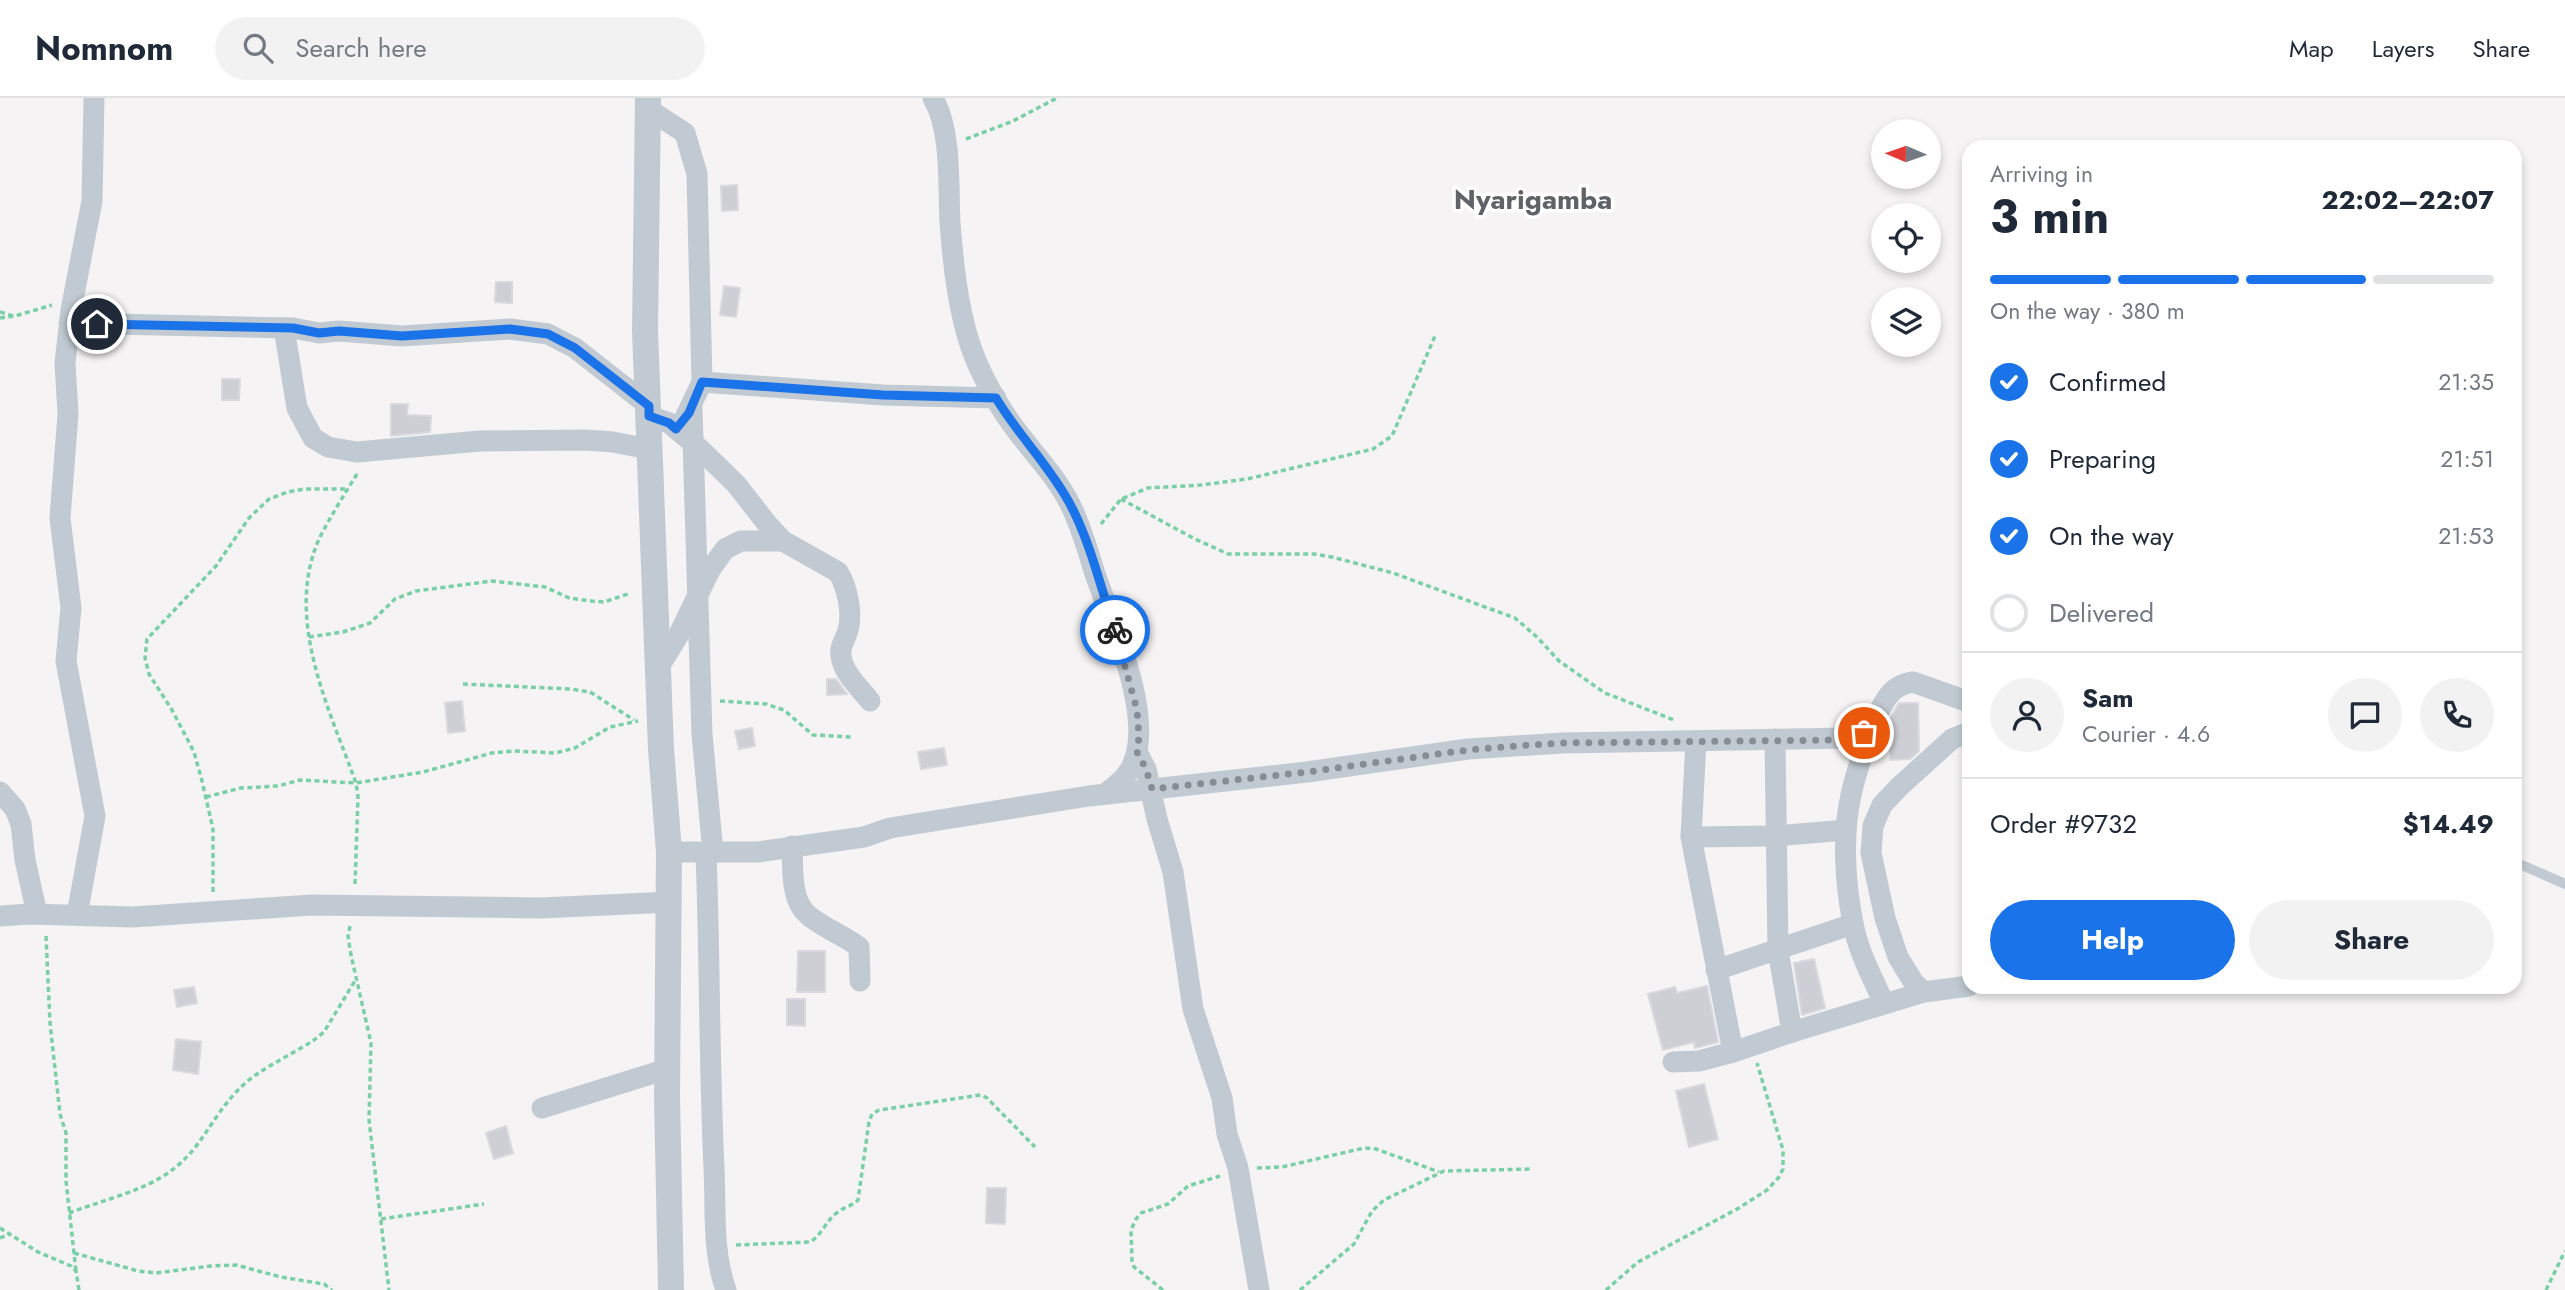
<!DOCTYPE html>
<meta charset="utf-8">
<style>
:root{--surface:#fff;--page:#f2f2f3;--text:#1f2937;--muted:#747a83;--line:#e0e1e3;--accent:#1a73e8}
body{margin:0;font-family:Jost,sans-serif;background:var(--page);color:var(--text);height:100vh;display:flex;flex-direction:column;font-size:26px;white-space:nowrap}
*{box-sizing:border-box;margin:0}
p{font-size:23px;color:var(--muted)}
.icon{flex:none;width:38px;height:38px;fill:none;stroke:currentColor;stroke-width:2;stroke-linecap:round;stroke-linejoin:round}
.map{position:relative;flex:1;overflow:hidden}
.sheet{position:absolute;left:1962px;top:42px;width:560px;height:854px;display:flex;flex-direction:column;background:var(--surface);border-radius:21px;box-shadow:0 4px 10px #0003}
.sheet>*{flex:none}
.needle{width:46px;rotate:272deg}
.buttons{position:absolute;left:1871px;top:21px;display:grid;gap:14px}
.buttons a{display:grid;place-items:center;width:70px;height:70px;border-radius:50%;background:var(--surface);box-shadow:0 4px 10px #0003;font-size:35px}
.pin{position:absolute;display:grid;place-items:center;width:60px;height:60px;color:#fff;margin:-30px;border:4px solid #fff;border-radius:50%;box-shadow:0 2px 7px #0007}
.courier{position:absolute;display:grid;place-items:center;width:70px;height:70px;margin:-35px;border:5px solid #1a73e8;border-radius:50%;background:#fff;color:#222;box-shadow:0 2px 9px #0007}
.headline em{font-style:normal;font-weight:700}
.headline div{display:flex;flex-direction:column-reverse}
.headline{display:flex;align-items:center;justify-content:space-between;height:119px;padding:0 28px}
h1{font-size:46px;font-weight:700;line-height:52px}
.bar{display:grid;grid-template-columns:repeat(4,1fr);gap:10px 7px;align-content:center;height:84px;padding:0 28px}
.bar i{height:9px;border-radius:5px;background:var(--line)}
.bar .active{background:var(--accent)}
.bar p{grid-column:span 4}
.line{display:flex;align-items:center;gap:18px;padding:0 28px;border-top:2px solid var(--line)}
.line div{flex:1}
.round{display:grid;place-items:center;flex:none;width:74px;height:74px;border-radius:37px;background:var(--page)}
ol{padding:0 28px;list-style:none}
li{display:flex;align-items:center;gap:21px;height:77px}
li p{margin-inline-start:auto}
li .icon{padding:7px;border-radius:50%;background:var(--accent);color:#fff;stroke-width:4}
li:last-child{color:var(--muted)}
li i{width:38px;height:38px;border:4px solid var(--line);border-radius:50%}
.action{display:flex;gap:14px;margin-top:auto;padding:14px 28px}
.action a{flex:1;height:80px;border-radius:42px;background:var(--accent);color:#fff;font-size:28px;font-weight:700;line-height:80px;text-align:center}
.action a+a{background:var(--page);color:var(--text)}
header{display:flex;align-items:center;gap:42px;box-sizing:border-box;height:98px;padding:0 35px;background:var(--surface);border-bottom:2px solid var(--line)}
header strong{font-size:33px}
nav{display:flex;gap:38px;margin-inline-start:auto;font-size:24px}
.search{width:490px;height:63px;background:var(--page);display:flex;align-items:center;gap:18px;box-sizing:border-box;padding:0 24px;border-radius:38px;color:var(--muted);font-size:26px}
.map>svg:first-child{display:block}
</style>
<header>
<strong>Nomnom</strong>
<div class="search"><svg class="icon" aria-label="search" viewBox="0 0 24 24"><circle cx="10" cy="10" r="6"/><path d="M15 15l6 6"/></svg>Search here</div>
<nav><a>Map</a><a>Layers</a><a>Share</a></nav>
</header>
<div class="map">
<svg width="2565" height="1192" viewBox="0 0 2565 1192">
<rect width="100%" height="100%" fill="#f5f3f3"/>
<g fill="#cdcfd5" stroke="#d7d9de" stroke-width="2">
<path d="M 737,87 L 738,112 L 722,113 L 721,88 Z"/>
<path d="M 496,184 L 512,184 L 512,205 L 495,204 Z"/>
<path d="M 724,188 L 740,190 L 736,219 L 720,217 Z"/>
<path d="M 222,281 L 240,281 L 239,302 L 222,302 Z"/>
<path d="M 391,306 L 408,306 L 407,317 L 431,318 L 430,334 L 391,338 Z"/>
<path d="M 827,581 L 836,581 L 847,596 L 827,597 Z"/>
<path d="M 462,603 L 465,633 L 448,635 L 445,605 Z"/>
<path d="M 1899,605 L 1918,605 L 1919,653 L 1910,661 L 1890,662 L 1890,621 Z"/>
<path d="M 752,630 L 755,648 L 739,651 L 735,633 Z"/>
<path d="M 944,650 L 947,667 L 921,671 L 918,654 Z"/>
<path d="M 798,853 L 825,853 L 825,894 L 797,894 Z"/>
<path d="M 1814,861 L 1825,910 L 1802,917 L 1794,865 Z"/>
<path d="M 1707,888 L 1718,944 L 1695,950 L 1694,944 L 1663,952 L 1648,896 L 1675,889 L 1677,895 Z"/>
<path d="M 194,889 L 197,905 L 177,909 L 174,892 Z"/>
<path d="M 787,901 L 805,901 L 805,928 L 787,927 Z"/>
<path d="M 176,941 L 201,944 L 198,976 L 173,972 Z"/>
<path d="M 1704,986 L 1718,1041 L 1689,1049 L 1676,993 Z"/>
<path d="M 506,1028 L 513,1055 L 494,1061 L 486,1035 Z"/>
<path d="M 987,1090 L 1006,1090 L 1005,1126 L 986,1125 Z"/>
</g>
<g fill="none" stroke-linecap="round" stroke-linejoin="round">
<g stroke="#7ad0a6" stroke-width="3.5" stroke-dasharray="5 3.5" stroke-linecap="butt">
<path d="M 966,41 L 1011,24 L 1057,0"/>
<path d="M 0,214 L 13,218"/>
<path d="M 0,220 L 15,218 L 52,207"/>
<path d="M 1121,401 L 1193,440 L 1228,456 L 1314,456 L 1332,459 L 1393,475 L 1515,520 L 1537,539 L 1559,563 L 1605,595 L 1674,622"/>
<path d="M 1101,426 L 1121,401 L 1148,390 L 1201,387 L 1247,381 L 1373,351 L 1392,338 L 1435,238"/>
<path d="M 309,539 L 343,534 L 370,525 L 395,501 L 416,493 L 492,483 L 545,489 L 569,500 L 591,503 L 604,504 L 631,495"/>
<path d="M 463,586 L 571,591 L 590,594 L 634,622"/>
<path d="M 720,603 L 766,606 L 784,612 L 813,637 L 853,639"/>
<path d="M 206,699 L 241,690 L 278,688 L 300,682 L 356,685 L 423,674 L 492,655 L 514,653 L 555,655 L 575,650 L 610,629 L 638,623"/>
<path d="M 355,786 L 358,699 L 356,685 C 329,610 284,521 319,441 C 330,419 344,397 357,376"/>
<path d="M 213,794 L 213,731 L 202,683 L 194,654 L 172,612 L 149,576 L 145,560 L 147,541 L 216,468 L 249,420 L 269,401 L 288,394 L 304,391 L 348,391"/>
<path d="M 350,828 L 348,838 L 351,857 L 371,945 L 369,1022 L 389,1192"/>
<path d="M 46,838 L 50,925 L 60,1016 L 66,1035 L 66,1083 L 76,1173"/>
<path d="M 1257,1070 L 1282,1069 L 1364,1050 L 1376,1051 L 1439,1074"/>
<path d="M 69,1115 C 95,1105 137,1094 160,1080 C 200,1057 208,1023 238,992 C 258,971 290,958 314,942 L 324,934 L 356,881"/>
<path d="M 381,1121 L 484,1106"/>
<path d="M 0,1130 L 38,1154 L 71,1168 L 76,1173 L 79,1192"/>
<path d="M 0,1140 L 10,1136"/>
<path d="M 736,1147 L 810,1144 C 822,1137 826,1122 838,1114 C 844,1109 852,1108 858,1102 L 869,1024 L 872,1016 L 879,1012 L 981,997 L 987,1000 L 1035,1049"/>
<path d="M 74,1155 L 138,1173 L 156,1175 L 211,1168 L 236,1167 L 281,1179 L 324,1186 L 332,1192"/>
<path d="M 1163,1192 L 1134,1169 L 1132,1163 L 1131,1132 L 1136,1121 L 1141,1115 L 1168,1106 L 1188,1088 L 1220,1078"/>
<path d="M 1300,1192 L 1354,1146 L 1372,1113 L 1384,1102 L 1444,1073 L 1532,1071"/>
<path d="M 1606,1192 L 1638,1164 L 1739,1110 L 1767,1092 L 1779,1079 L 1783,1071 L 1783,1052 L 1757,965"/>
<path d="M 2546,1192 L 2565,1153"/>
</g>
<path stroke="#c1cad2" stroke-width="10" d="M 2515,764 L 2565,786"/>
<g stroke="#c1cad2" stroke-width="21">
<path d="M 933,0 C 952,33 948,87 950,125 C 953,163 957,203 968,240 C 977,270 993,299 1011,325 C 1030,352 1055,376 1070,406 C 1081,428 1088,453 1095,476 C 1112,525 1151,610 1135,660 C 1130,677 1119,685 1105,696"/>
<path d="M 648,11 L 685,35 L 697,76 L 702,284 L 684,322"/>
<path d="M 69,225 L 293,230 L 319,235 L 339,233 L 402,238 L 510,231 L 548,236 L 575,250 L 649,308"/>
<path d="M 284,230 L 297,310 L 313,340 L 328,349 L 357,354 L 480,343 L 586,342 L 613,344 L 649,351"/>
<path d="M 702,284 L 883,297 L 996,300"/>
<path d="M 692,310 L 702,636 L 713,755"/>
<path d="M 649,318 L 669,325 L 699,350 L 736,386 L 768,427 L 783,443 L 838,474 C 847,488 853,515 848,532 C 846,541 839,548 841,558 C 843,575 860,590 870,603"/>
<path d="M 659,569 L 678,538 L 710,472 L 725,451 L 741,443 L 783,443"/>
<path d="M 1873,626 C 1865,649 1856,673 1851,697 C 1842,737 1845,785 1853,825 C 1858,853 1872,879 1884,905"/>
<path d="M 1775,641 L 1778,852 L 1792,934"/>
<path d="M 1696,643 L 1691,739 L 1733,954"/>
<path d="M 1137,654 L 1146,671 L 1157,721 L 1173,774 L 1193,911 L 1222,1000 L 1227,1036 L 1238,1070 L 1259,1192"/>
<path d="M 0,694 L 15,711 L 21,726 L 25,762 L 37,816"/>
<path d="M 1691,739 L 1776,738 L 1846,732"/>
<path d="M 792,748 C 793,769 790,802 808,817 C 823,830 843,837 859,849 L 860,883"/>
<path d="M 669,754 L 758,754 L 864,739 L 890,730 L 1089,698 L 1307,674 L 1468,651 L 1562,645 L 1849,640 C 1888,628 1874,590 1913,584 L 1969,604"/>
<path d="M 706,755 C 710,860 709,965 714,1070 C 716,1111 712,1153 726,1192"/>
<path d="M 77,817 L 95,718 L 66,563 L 71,510 L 60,420 L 68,316 L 65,265 L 71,212 L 92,103 L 94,0"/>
<path d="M 0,818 L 30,816 L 133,819 L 312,807 L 541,810 L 670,804"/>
<path d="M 1716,872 L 1853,826"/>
<path d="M 1924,894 L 1914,885 L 1898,859 L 1885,820 L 1871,755 L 1873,728 L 1882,707 L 1899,689 L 1952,641 L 1969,634"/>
<path d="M 1673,964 L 1699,963 L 1733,954 L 1792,934 L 1924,894 L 1969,888"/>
<path d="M 542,1010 L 667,971"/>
</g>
<path stroke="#c1cad2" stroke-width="26" d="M 648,0 L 645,233 L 661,651 L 669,754 L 667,999 L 671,1192"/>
</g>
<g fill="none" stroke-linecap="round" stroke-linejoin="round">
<path stroke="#868d94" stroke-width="7" stroke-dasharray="0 12.6" d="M 1115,532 L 1137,612 L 1139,639 L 1137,654 L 1146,671 L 1152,691 L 1307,674 L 1468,652 L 1515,648 L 1562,645 L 1838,642 L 1864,635"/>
<path stroke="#1a73e8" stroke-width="9" d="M 97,226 L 293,230 L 319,235 L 339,233 L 402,238 L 510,231 L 548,236 L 575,250 L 649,308 L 649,318 L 669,325 L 676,331 L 689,315 L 702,284 L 883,297 L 996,300 C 1018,337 1050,368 1070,406 C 1090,443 1101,491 1115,532"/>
</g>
<g text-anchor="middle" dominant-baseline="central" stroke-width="7" stroke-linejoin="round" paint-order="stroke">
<g font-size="28" font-weight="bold" fill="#5f6368" stroke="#fff">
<text x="1533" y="101">Nyarigamba</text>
</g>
</g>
</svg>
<div class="buttons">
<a><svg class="needle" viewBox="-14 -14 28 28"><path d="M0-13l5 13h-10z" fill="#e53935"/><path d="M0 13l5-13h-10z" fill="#747a83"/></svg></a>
<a><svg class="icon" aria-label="locate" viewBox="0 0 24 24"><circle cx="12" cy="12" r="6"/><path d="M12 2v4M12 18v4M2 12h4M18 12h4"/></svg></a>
<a><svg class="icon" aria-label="layers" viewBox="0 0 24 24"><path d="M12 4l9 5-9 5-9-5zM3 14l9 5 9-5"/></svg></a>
</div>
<div class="pin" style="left:1864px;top:635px;background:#ea580c"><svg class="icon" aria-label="bag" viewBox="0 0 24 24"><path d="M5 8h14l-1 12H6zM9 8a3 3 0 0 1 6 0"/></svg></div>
<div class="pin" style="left:97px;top:226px;background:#1f2937"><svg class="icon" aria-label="home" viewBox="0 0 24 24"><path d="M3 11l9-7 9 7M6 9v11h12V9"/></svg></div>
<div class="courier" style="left:1115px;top:532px"><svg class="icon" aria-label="bike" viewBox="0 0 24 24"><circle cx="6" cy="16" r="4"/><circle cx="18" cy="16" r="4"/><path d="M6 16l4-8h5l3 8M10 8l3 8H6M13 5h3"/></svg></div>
<section class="sheet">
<div class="headline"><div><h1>3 min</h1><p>Arriving in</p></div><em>22:02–22:07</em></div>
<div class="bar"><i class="active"></i><i class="active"></i><i class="active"></i><i></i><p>On the way · 380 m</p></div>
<ol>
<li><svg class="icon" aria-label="check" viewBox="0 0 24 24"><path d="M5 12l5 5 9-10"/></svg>Confirmed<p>21:35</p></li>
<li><svg class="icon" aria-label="check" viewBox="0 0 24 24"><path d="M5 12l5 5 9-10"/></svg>Preparing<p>21:51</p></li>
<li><svg class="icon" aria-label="check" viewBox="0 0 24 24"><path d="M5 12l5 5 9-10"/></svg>On the way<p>21:53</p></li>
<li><i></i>Delivered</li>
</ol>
<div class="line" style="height:126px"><a class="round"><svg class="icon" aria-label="person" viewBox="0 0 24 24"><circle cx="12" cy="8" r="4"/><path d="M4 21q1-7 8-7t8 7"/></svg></a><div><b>Sam</b><p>Courier · 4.6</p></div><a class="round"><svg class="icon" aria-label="chat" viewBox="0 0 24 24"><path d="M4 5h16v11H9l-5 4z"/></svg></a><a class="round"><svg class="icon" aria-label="phone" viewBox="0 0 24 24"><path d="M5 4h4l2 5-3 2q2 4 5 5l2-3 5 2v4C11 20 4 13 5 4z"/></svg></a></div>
<div class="line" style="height:91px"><div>Order #9732</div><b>$14.49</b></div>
<div class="action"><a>Help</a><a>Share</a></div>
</section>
</div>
